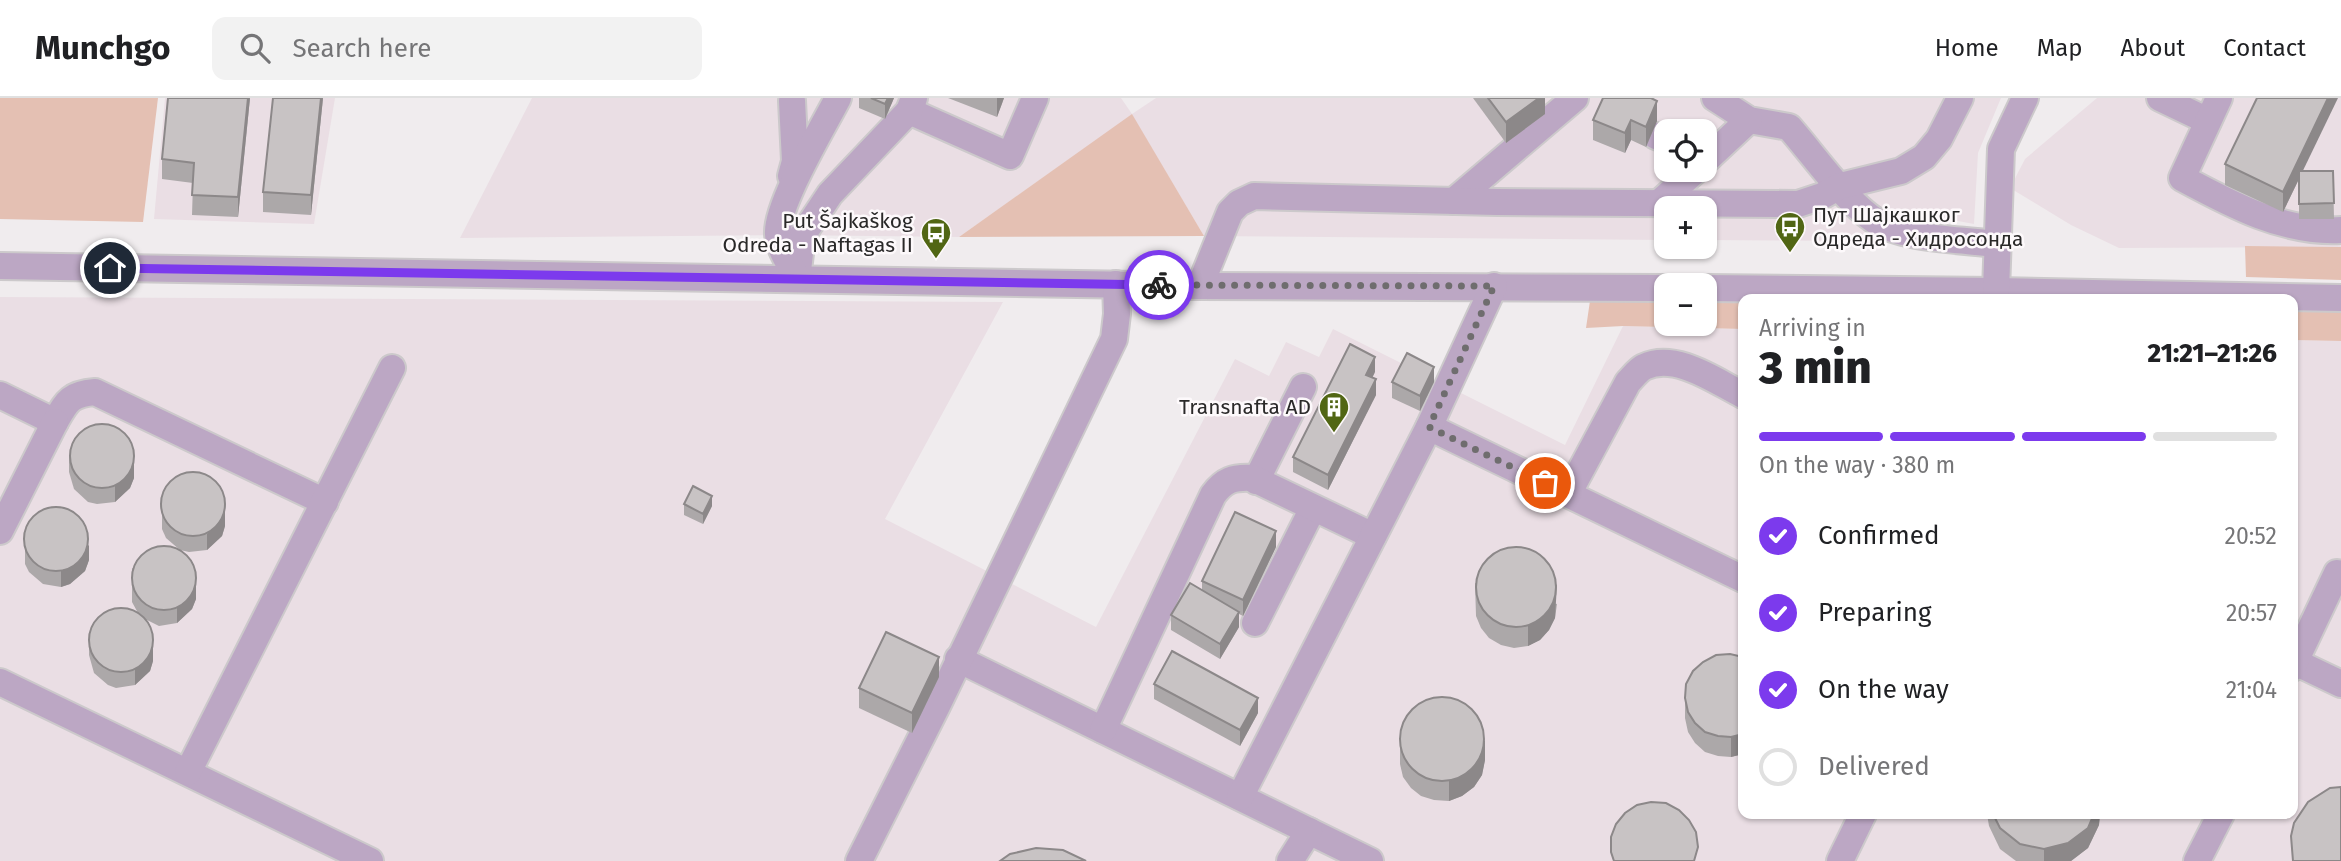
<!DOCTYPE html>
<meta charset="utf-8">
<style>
:root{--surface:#fff;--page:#f2f2f2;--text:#202124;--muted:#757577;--line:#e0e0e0;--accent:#7c3aed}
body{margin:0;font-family:"Fira Sans",sans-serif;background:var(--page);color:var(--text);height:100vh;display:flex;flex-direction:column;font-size:26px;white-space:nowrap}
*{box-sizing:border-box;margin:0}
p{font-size:23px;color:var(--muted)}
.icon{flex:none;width:38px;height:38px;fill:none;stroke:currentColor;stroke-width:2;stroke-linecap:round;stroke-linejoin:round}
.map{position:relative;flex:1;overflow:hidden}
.panel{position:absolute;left:1738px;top:196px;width:560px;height:525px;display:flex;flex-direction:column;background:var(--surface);border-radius:14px;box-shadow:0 2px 5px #0004}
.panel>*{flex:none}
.fabs{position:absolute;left:1654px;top:21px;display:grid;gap:14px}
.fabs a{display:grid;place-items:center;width:63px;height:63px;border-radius:14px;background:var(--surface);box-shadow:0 2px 5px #0004;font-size:35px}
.pin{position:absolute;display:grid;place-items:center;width:60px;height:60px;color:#fff;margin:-30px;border:4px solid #fff;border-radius:50%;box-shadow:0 2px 7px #0007}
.courier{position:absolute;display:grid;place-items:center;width:70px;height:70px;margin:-35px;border:5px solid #7c3aed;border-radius:50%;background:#fff;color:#222;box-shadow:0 2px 9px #0007}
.headline em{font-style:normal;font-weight:800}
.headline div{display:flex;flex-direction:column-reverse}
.headline{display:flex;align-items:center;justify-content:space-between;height:119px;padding:0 21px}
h1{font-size:46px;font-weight:800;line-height:52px}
.bar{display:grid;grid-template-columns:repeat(4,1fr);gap:10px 7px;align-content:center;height:84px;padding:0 21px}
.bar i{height:9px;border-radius:5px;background:var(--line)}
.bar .selected{background:var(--accent)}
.bar p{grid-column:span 4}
ol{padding:0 21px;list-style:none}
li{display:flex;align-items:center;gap:21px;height:77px}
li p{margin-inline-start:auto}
li .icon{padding:7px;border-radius:50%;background:var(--accent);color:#fff;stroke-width:4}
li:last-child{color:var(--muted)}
li i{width:38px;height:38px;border:4px solid var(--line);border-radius:50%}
header{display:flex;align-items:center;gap:42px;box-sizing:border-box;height:98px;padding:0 35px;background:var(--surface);border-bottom:2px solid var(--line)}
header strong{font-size:33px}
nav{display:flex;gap:38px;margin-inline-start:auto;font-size:24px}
.search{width:490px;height:63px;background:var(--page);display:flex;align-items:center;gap:18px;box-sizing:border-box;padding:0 24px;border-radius:14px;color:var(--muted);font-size:26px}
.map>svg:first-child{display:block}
</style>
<header>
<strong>Munchgo</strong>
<div class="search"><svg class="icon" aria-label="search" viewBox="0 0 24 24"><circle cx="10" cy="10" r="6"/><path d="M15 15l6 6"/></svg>Search here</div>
<nav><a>Home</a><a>Map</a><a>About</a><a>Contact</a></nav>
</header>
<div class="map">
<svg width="2341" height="763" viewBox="0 0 2341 763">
<rect width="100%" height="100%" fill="#f0ecee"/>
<g fill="#eadee4" fill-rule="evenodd">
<path d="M 165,0 L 335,0 L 314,126 L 154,121 Z"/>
<path d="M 532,0 L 1121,0 L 1132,16 L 1156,0 L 2001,0 L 1978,55 L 1974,126 L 1883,109 L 1875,143 L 1705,142 L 1704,110 L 1666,110 L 1666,142 L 1204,138 L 1132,17 L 959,139 L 785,137 L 460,140 ZM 1666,33 L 1704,33 L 1704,72 L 1666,72 Z"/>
<path d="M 2097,0 L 2341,0 L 2341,149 L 2119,150 L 2071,127 L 2010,90 L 2025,61 Z"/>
<path d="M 0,199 L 1003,204 L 885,421 L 1096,529 L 1235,261 L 1269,278 L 1286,244 L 1319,259 L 1333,231 L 1565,347 L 1623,228 L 1743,231 L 1743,716 L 2292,716 L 2293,242 L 2341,243 L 2341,763 L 0,763 Z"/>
</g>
<g fill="#e4c0b3">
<path d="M 0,0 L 158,0 L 143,124 L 0,121 Z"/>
<path d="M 1132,16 L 1204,138 L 959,139 Z"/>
<path d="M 2245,148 L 2341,149 L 2341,182 L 2246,179 Z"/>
<path d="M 1591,196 L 1666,198 L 1666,226 L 1704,226 L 1705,199 L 1743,201 L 1743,231 L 1623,228 L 1586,230 Z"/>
<path d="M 2292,212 L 2341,213 L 2341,243 L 2293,242 Z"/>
</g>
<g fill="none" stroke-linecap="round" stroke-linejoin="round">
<g stroke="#ccc9cb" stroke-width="30">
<g id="minor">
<path d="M 1715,0 L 1749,22 L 1789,29 C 1813,56 1850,110 1881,126 C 1908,141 1965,142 1997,146"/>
<path d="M 2160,0 L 2208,23"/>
<path d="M 2219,0 L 2182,80 C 2232,107 2284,135 2341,132"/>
<path d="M 909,13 L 1010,58 L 1035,0"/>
<path d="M 1656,38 L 1666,42"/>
<path d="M 1704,64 L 1749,22"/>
<path d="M 791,78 L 795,63 L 792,3"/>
<path d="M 1454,103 L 1575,0"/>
<path d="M 1659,105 L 1696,72"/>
<path d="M 0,168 L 1200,188 L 1666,190"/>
<path d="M 797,181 L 802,138 L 830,96 L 909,13 L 914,0"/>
<path d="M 797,181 C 791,167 779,152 778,136 C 776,107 823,29 838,0"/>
<path d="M 1200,188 L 1230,114 L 1239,105 L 1254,98 L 1497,104 L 1798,106 L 1822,98 L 1840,88 L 1901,73 L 1924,59 L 1939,41 L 1960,0"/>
<path d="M 1704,190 L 1996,193 L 2341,200"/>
<path d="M 1996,193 L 2001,51 L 2025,0"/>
<path d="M 0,297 L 55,324 C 67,303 70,296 95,294 L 325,404"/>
<path d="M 1429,329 L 1743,481"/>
<path d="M 1256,383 L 1303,289"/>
<path d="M 1568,396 L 1628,284 C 1633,279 1638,272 1644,269 C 1676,254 1715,283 1743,297"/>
<path d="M 0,433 L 55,324"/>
<path d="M 1255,525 L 1313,410"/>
<path d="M 958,561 L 1370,763"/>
<path d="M 2295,564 L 2341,586"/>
<path d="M 2292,570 L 2337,475"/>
<path d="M 0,584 L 370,763"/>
<path d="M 1103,632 L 1213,397 C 1224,382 1233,379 1252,380 L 1373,438"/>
<path d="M 188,674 L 392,270"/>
<path d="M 1240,699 L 1429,329 L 1494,188"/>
<path d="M 859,763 L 937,608 L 1114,241 L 1117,216 L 1116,186"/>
<path d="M 1290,763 L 1309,733"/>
<path d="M 1840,763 L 1863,716"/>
<path d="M 2197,763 L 2221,716"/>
</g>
</g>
<use href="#minor" stroke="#bca7c4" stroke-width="26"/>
</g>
<g fill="#aca8a9">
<path d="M 250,0 L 238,119 L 192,117 L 193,85 L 162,81 L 162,61 Z"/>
<path d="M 323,0 L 311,117 L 263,114 L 263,94 Z"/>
<path d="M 859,0 L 894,0 L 885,21 L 859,10 Z"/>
<path d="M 948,0 L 1004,0 L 997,19 Z"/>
<path d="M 1473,0 L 1545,0 L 1545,16 L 1506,45 Z"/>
<path d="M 1657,3 L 1657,23 L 1646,49 L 1631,42 L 1625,55 L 1593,42 L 1593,22 Z"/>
<path d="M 2225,66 L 2302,73 L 2333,73 L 2334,121 L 2299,121 L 2299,81 L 2283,114 L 2225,87 Z"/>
<path d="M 1375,274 L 1372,280 L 1376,297 L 1328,392 L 1293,374 L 1293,359 Z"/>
<path d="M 1392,284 L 1434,284 L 1420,313 L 1392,300 Z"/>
<path d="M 69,358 L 134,380 L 130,390 L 115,404 L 97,406 L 88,404 L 74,391 L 69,374 Z"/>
<path d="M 162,397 L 225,428 L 222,438 L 207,452 L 189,454 L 180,452 L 166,440 L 162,431 Z"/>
<path d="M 684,406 L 712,408 L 703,426 L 684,417 Z"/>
<path d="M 25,431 L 89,462 L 85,473 L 70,486 L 61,489 L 43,486 L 29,474 L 25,466 Z"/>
<path d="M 1276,449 L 1243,518 L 1239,516 L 1239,529 L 1220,561 L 1171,532 L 1171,517 L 1202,492 L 1202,483 Z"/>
<path d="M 132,470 L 196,501 L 192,511 L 177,525 L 159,528 L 147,522 L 153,563 L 150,573 L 135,587 L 116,590 L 108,587 L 94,575 L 89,557 L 89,541 L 138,515 L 132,504 Z"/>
<path d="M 1475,485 L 1557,506 L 1555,520 L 1549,532 L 1540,542 L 1528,548 L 1514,550 L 1501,547 L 1489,540 L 1481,530 L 1476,518 Z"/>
<path d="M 1743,559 L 1743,656 L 1731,659 L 1718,658 L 1705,654 L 1695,645 L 1688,634 L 1685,620 L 1685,600 Z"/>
<path d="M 939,579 L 912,635 L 859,610 L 859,590 Z"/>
<path d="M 1154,586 L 1258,615 L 1240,648 L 1154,601 Z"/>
<path d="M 1400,632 L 1485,662 L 1482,677 L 1474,689 L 1462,698 L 1449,703 L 1434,702 L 1421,698 L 1411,690 L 1403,679 L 1400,666 Z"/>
<path d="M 1987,716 L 2100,716 L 2099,727 L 2088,750 L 2071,763 L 2016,763 L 2000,751 L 1989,728 Z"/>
</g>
<g fill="#8c8889">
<path d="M 248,0 L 250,0 L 238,119 L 238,99 Z"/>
<path d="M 321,0 L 323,0 L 311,117 L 311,97 Z"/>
<path d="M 888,0 L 894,0 L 885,21 L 885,6 Z"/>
<path d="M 997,0 L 1004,0 L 997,19 Z"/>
<path d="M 1539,0 L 1545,0 L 1545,16 L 1506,45 L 1506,24 Z"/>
<path d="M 2328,0 L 2338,0 L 2283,114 L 2283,94 Z"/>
<path d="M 1657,3 L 1657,23 L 1646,49 L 1646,29 Z"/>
<path d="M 1631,22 L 1631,42 L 1625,55 L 1625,35 Z"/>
<path d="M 1375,259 L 1375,274 L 1366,292 L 1366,277 Z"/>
<path d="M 1434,269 L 1434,284 L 1420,313 L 1420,298 Z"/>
<path d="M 1376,281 L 1376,297 L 1328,392 L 1328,377 Z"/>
<path d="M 134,364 L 134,380 L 130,390 L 115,404 L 115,388 Z"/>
<path d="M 712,398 L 712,408 L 703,426 L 703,416 Z"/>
<path d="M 225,412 L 225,428 L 222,438 L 207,452 L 207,436 Z"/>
<path d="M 1276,433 L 1276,449 L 1243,518 L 1243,502 Z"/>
<path d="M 89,447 L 89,462 L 85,473 L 70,486 L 61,489 L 61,473 Z"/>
<path d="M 196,485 L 196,501 L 192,511 L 177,525 L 177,509 Z"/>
<path d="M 1557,486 L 1555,520 L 1549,532 L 1540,542 L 1528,548 L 1528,528 Z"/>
<path d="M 1239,514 L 1239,529 L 1220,561 L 1220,546 Z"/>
<path d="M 153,547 L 153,563 L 150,573 L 135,587 L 135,571 Z"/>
<path d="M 939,559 L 939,579 L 912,635 L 912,615 Z"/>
<path d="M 1258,600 L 1258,615 L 1240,648 L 1240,632 Z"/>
<path d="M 1743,636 L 1743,656 L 1731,659 L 1731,639 Z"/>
<path d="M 1485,642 L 1485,662 L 1482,677 L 1474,689 L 1462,698 L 1449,703 L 1449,683 Z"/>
<path d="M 2094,716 L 2100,716 L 2099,727 L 2088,750 L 2071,763 L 2044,763 L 2044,751 Z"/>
</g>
<g fill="#c8c3c4" stroke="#8c8889" stroke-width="2">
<path d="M 168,0 L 248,0 L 238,99 L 192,97 L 194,65 L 162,61 Z"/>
<path d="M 273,0 L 321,0 L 311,97 L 263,94 Z"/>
<path d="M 871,0 L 888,0 L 885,6 Z"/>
<path d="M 1488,0 L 1539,0 L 1506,24 Z"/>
<path d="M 1603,0 L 1651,0 L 1657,3 L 1646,29 L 1631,22 L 1625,35 L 1593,22 Z"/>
<path d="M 2257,0 L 2328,0 L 2283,94 L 2225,66 Z"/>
<path d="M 2299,73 L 2333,73 L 2334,105 L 2299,106 Z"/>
<path d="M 1350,246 L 1375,259 L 1366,277 L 1376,281 L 1328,377 L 1293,359 Z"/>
<path d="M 1407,255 L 1434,269 L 1420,298 L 1392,284 Z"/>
<circle cx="102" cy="358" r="32"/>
<circle cx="193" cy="406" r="32"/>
<path d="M 693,388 L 712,398 L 703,416 L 684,406 Z"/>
<circle cx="56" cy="441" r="32"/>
<path d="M 1235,414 L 1276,433 L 1243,502 L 1202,483 Z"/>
<circle cx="164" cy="480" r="32"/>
<circle cx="1516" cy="489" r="40"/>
<path d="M 1190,485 L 1239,514 L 1220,546 L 1171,517 Z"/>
<circle cx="121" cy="542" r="32"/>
<path d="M 886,534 L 939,559 L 912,615 L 859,590 Z"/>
<path d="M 1172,553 L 1258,600 L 1240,632 L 1154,586 Z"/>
<path d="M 1730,556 L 1743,559 L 1743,636 L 1731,639 L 1718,638 L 1705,634 L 1695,625 L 1688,614 L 1685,600 L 1686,586 L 1693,573 L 1703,564 L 1716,557 Z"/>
<circle cx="1442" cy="641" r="42"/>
<path d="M 2341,689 L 2341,763 L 2293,763 L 2291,738 L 2294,725 L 2308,704 L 2330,690 Z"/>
<path d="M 1651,704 L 1666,705 L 1679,712 L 1689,722 L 1696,734 L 1698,749 L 1694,763 L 1614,763 L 1611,754 L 1611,739 L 1616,726 L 1625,715 L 1637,707 Z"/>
<path d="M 1993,716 L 2094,716 L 2088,730 L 2068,745 L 2044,751 L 2020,746 L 2000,730 Z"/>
<path d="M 1036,750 L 1063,752 L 1086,763 L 1000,763 L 1010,756 Z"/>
</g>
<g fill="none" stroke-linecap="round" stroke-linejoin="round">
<path stroke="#6f6d6e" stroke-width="7" stroke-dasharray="0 12.6" d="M 1159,187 L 1494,188 L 1429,329 L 1545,385"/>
<path stroke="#7c3aed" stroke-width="9" d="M 110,170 L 1159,187"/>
</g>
<defs>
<g id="bus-pin" transform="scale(1.575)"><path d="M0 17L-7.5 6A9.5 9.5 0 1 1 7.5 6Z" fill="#516614" stroke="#fdf9fb"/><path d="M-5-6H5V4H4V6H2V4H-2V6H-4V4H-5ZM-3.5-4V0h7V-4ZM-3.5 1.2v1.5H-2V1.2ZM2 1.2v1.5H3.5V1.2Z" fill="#fff"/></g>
<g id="building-pin" transform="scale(1.575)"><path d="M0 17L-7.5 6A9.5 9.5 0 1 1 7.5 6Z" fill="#516614" stroke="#fdf9fb"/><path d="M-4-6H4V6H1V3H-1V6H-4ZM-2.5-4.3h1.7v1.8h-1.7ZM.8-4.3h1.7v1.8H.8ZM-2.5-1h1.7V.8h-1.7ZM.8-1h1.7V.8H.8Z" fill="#fff"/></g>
</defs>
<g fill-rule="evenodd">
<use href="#bus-pin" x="1790" y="129"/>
<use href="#bus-pin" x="936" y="135"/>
<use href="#building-pin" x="1334" y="309"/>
</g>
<g text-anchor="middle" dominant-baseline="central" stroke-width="5" stroke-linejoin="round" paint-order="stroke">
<g font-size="21" fill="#2a2929" stroke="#fdf9fb" text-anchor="end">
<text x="1813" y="117" text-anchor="start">Пут Шајкашког<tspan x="1813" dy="24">Одреда - Хидросонда</tspan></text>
<text x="913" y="123">Put Šajkaškog<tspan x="913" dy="24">Odreda - Naftagas II</tspan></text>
<text x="1311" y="309">Transnafta AD</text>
</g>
</g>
</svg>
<div class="fabs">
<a><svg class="icon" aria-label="locate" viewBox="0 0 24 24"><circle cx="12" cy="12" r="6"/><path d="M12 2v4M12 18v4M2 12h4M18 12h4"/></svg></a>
<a>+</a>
<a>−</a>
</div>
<div class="pin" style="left:1545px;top:385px;background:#ea580c"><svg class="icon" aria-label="bag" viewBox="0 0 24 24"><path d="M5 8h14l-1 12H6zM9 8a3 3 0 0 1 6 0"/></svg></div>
<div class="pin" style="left:110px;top:170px;background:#1f2937"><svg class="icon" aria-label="home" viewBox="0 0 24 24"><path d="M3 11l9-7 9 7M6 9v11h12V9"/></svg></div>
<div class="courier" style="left:1159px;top:187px"><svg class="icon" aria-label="bike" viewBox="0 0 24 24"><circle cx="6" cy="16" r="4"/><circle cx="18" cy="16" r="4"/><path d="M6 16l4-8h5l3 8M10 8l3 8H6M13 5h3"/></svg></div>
<section class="panel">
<div class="headline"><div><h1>3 min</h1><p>Arriving in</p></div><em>21:21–21:26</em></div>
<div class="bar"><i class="selected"></i><i class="selected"></i><i class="selected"></i><i></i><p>On the way · 380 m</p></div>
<ol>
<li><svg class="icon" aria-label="check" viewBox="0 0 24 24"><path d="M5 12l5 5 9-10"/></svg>Confirmed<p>20:52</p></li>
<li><svg class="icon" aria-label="check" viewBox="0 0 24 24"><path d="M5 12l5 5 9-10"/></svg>Preparing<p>20:57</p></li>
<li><svg class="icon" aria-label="check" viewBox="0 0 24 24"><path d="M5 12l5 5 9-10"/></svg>On the way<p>21:04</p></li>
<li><i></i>Delivered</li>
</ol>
</section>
</div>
